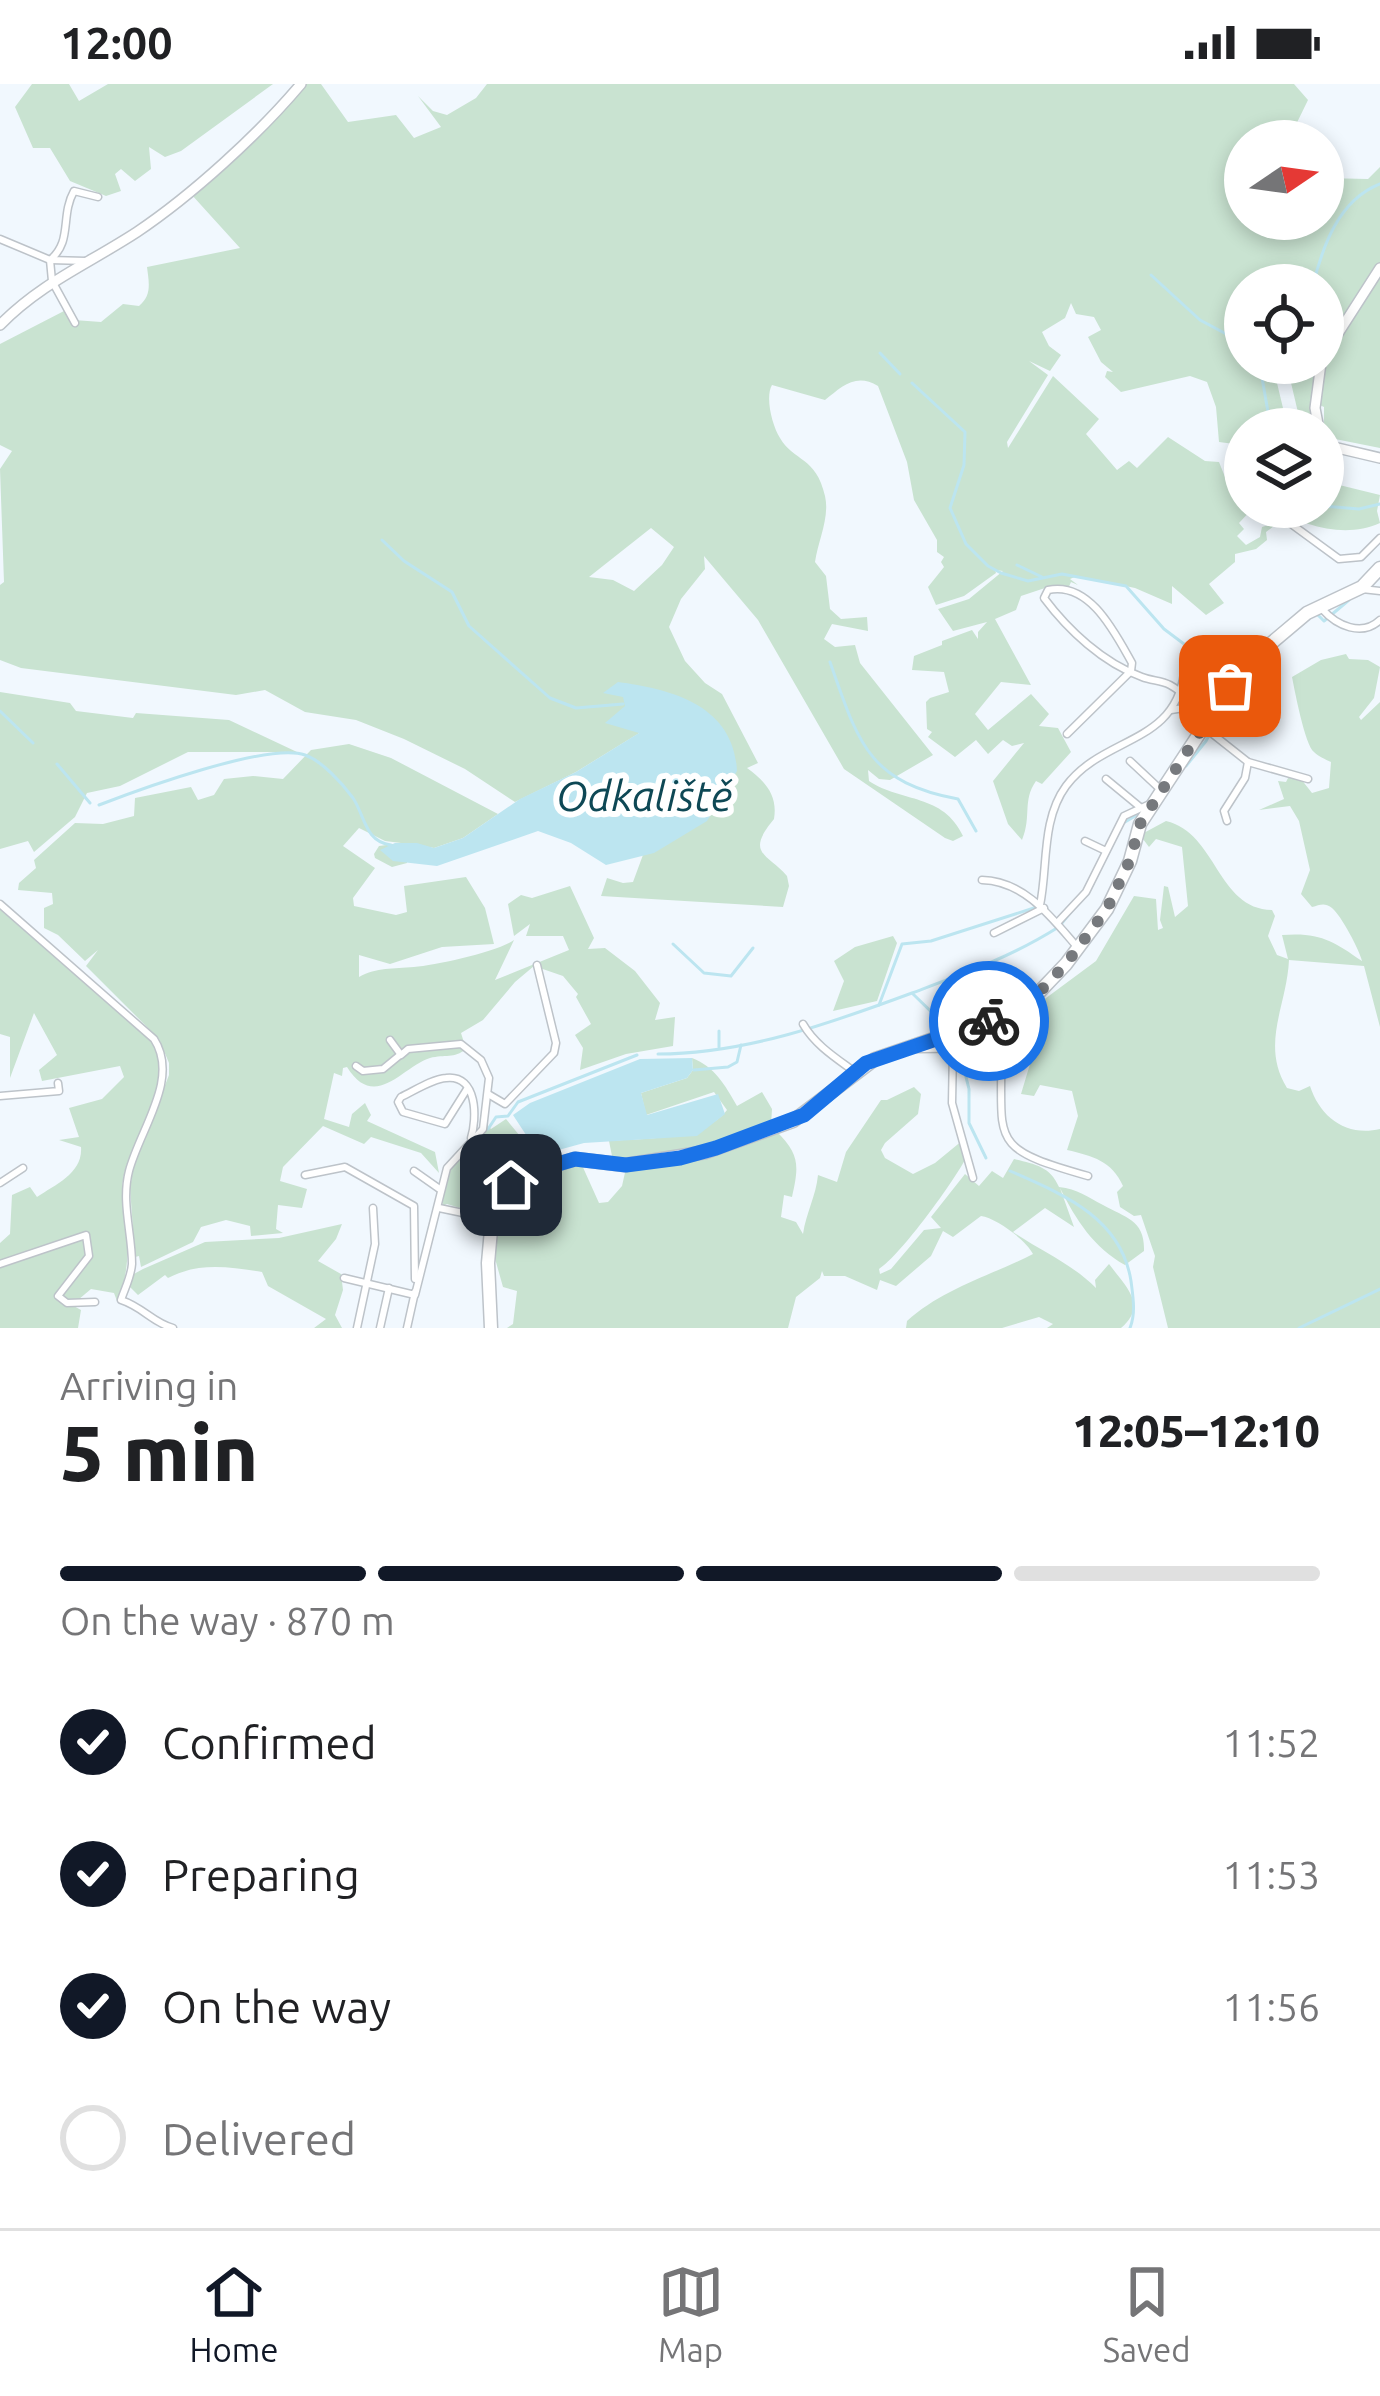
<!DOCTYPE html>
<meta charset="utf-8">
<style>
:root{--surface:#fff;--page:#f6f6f6;--text:#202124;--muted:#757577;--line:#e0e0e0;--accent:#111827}
body{margin:0;font-family:Ubuntu,sans-serif;background:var(--page);color:var(--text);height:100vh;display:flex;flex-direction:column;font-size:45px;white-space:nowrap}
*{box-sizing:border-box;margin:0}
p{font-size:39px;color:var(--muted)}
.icon{flex:none;width:66px;height:66px;fill:none;stroke:currentColor;stroke-width:2;stroke-linecap:round;stroke-linejoin:round}
.map{position:relative;height:1244px;overflow:hidden}
.side{display:flex;flex-direction:column;background:var(--surface);flex:1}
.side>*{flex:none}
.needle{width:78px;rotate:77deg}
.tools{position:absolute;left:1224px;top:36px;display:grid;gap:24px}
.tools a{display:grid;place-items:center;width:120px;height:120px;border-radius:50%;background:var(--surface);box-shadow:0 6px 18px #0003;font-size:60px}
.pin{position:absolute;display:grid;place-items:center;width:102px;height:102px;color:#fff;margin:-51px;border-radius:24px;box-shadow:0 6px 18px #0006}
.courier{position:absolute;display:grid;place-items:center;width:120px;height:120px;margin:-60px;border:9px solid #1a73e8;border-radius:50%;background:#fff;color:#222;box-shadow:0 3px 15px #0007}
.head em{font-style:normal;font-weight:800}
.head div{display:flex;flex-direction:column-reverse}
.head{display:flex;align-items:center;justify-content:space-between;height:204px;padding:0 60px}
h1{font-size:78px;font-weight:800;line-height:90px}
.bar{display:grid;grid-template-columns:repeat(4,1fr);gap:18px 12px;align-content:center;height:144px;padding:0 60px}
.bar i{height:15px;border-radius:9px;background:var(--line)}
.bar .selected{background:var(--accent)}
.bar p{grid-column:span 4}
ol{padding:0 60px;list-style:none}
li{display:flex;align-items:center;gap:36px;height:132px}
li p{margin-inline-start:auto}
li .icon{padding:12px;border-radius:50%;background:var(--accent);color:#fff;stroke-width:4}
li:last-child{color:var(--muted)}
li i{width:66px;height:66px;border:6px solid var(--line);border-radius:50%}
.status{display:flex;justify-content:space-between;align-items:center;height:84px;padding:0 60px;background:var(--surface);direction:ltr}
.status svg{height:33px;fill:currentColor}
.dock{display:flex;justify-content:space-around;align-items:center;height:168px;border-top:3px solid var(--line);background:var(--surface);font-size:33px;color:var(--muted)}
.dock a{display:grid;justify-items:center;gap:6px}
.dock .selected{color:var(--accent)}
.map>svg:first-child{display:block}
</style>
<div class="status"><b>12:00</b><svg viewBox="0 0 49 12"><path d="M0 12V9h3v3zM5 12V6h3v6zM10 12V3h3v9zM15 12V0h3v12zM26 1h20v11H26zM47 4h2v5h-2z"/></svg></div>
<div class="map">
<svg width="1380" height="1244" viewBox="0 0 1380 1244">
<rect width="100%" height="100%" fill="#f1f8fe"/>
<g fill="#c9e3d1" fill-rule="evenodd">
<path d="M 32,0 L 69,0 L 79,17 L 108,0 L 273,0 L 181,67 L 165,73 L 149,63 L 151,85 L 135,97 L 121,85 L 115,90 L 121,107 L 106,112 L 70,97 L 50,64 L 33,64 L 15,23 Z"/>
<path d="M 305,0 L 321,0 L 348,38 L 396,31 L 414,54 L 441,43 L 418,12 L 433,27 L 447,31 L 476,14 L 487,0 L 1294,0 L 1308,16 L 1288,57 L 1245,57 L 1245,135 L 1323,135 L 1323,94 L 1368,95 L 1380,83 L 1380,364 L 1330,354 L 1324,341 L 1324,323 L 1313,318 L 1311,304 L 1313,334 L 1300,337 L 1288,286 L 1277,299 L 1288,345 L 1245,345 L 1245,372 L 1242,361 L 1219,358 L 1216,323 L 1207,298 L 1190,292 L 1121,308 L 1105,293 L 1107,287 L 1113,288 L 1101,278 L 1088,253 L 1101,246 L 1094,233 L 1076,230 L 1071,219 L 1065,234 L 1042,248 L 1049,262 L 1061,271 L 1050,287 L 1029,277 L 1048,291 L 1007,358 L 1008,364 L 1053,292 L 1099,335 L 1086,350 L 1117,386 L 1129,377 L 1137,384 L 1168,353 L 1205,377 L 1219,378 L 1227,398 L 1245,415 L 1245,423 L 1254,423 L 1239,439 L 1244,445 L 1237,452 L 1246,461 L 1260,453 L 1262,443 L 1279,438 L 1266,448 L 1267,456 L 1256,465 L 1235,470 L 1235,478 L 1209,500 L 1224,519 L 1206,531 L 1172,502 L 1172,520 L 1135,504 L 1077,492 L 1070,495 L 1078,501 L 1071,498 L 1068,505 L 1048,503 L 1021,512 L 1016,526 L 995,535 L 1031,601 L 1001,598 L 975,630 L 988,646 L 1031,610 L 1049,630 L 1039,642 L 1058,644 L 1071,668 L 1042,700 L 1036,697 C 1022,717 1032,732 1022,756 L 1008,740 L 993,697 L 1024,659 L 1012,662 L 1003,656 L 988,670 L 976,656 L 955,673 L 928,653 L 932,648 L 927,645 L 926,618 L 930,614 L 949,608 L 944,588 L 912,586 L 914,572 L 942,561 L 942,557 L 972,546 L 978,555 L 978,548 L 987,538 L 953,547 L 938,525 L 969,515 L 1003,487 L 995,486 L 996,489 L 964,512 L 936,521 L 928,503 L 944,483 L 941,478 L 944,473 L 937,468 L 937,456 L 914,416 L 907,378 L 878,302 C 856,288 841,303 825,316 L 772,301 C 765,313 772,341 780,354 C 794,378 816,372 825,412 C 830,433 818,457 815,478 L 826,492 L 830,525 L 841,535 L 867,533 L 868,547 L 832,540 L 824,555 L 835,563 L 855,561 L 860,579 L 933,671 L 890,696 L 879,695 L 868,686 L 869,697 C 902,719 943,709 963,752 L 953,757 L 945,754 L 844,685 L 758,536 L 704,472 L 705,485 L 681,515 L 669,543 L 685,577 L 705,599 L 722,610 L 758,679 L 747,684 C 765,697 778,711 774,735 C 745,770 767,769 787,792 L 789,802 L 783,823 L 601,812 L 607,794 L 623,799 L 633,798 L 647,760 L 647,644 L 607,639 L 641,648 L 576,688 L 515,718 L 465,685 L 404,655 L 356,636 L 305,628 L 265,606 L 236,611 L 21,584 L 0,576 L 0,501 L 4,498 L 0,385 L 12,367 L 0,361 L 0,260 L 64,227 L 74,236 L 101,238 L 123,220 L 139,222 C 152,211 149,199 147,183 L 240,164 L 191,110 L 277,34 ZM 1245,201 L 1323,201 L 1323,279 L 1245,279 L 1245,267 L 1223,249 L 1245,242 ZM 651,444 L 674,463 L 662,481 L 634,507 L 613,496 L 589,493 Z"/>
<path d="M 1323,397 L 1380,411 L 1377,427 L 1380,439 C 1345,455 1303,442 1272,423 L 1323,423 Z"/>
<path d="M 1346,570 L 1349,575 L 1368,576 L 1380,583 L 1374,614 L 1359,633 L 1361,636 L 1380,618 L 1380,943 L 1364,882 L 1289,876 C 1287,922 1260,960 1287,1004 L 1299,1007 L 1310,1002 C 1320,1033 1346,1053 1380,1045 L 1380,1244 L 1168,1244 L 1153,1183 L 1155,1172 L 1141,1131 L 1134,1132 L 1120,1123 L 1117,1108 L 1123,1102 C 1112,1077 1093,1072 1067,1066 L 1078,1032 L 1072,1007 L 1040,1001 L 1034,1012 L 1021,1010 L 1030,980 L 1014,973 L 1024,959 L 1015,937 L 1096,877 L 1134,812 L 1156,815 L 1158,846 L 1163,844 L 1160,836 L 1164,802 L 1168,803 L 1175,833 L 1188,822 L 1182,763 L 1156,755 L 1149,763 L 1140,751 L 1166,737 C 1217,749 1217,825 1272,826 L 1275,832 L 1268,852 L 1277,871 L 1288,875 L 1282,851 C 1320,848 1333,857 1362,877 C 1360,867 1341,831 1332,824 C 1324,818 1320,821 1312,823 L 1301,810 L 1310,786 L 1299,737 L 1290,722 L 1259,726 L 1284,715 L 1278,697 L 1286,698 L 1289,692 L 1301,695 L 1312,709 L 1329,704 L 1331,678 C 1325,675 1319,673 1314,668 C 1305,661 1295,608 1292,593 L 1321,576 Z"/>
<path d="M 0,608 L 70,619 L 76,627 L 133,634 L 136,629 L 229,636 L 297,668 L 188,668 L 120,702 L 87,709 L 75,733 L 34,768 L 28,757 L 0,765 Z"/>
<path d="M 349,660 L 391,674 L 498,730 L 463,754 L 434,764 L 407,759 L 407,779 L 392,783 L 375,774 L 374,770 L 379,762 L 401,759 L 385,757 L 359,744 L 343,762 L 375,784 L 353,814 L 354,822 L 396,831 L 407,828 L 404,802 L 466,793 L 485,824 L 494,860 L 442,863 L 390,880 L 359,871 L 359,893 C 377,883 393,885 414,883 C 436,881 497,868 514,856 L 495,896 L 569,866 L 563,852 L 526,852 L 530,840 L 514,852 L 508,820 L 521,811 L 532,814 L 570,802 L 594,854 L 588,865 L 605,864 L 635,887 L 660,919 L 655,936 L 675,933 L 673,962 L 626,970 L 580,986 L 583,964 L 575,951 L 591,940 L 576,913 L 578,910 L 563,892 L 534,882 L 515,898 L 483,936 L 461,949 L 466,965 C 454,975 445,970 430,974 C 403,982 375,1028 347,983 L 343,984 L 342,992 L 334,989 L 324,1035 L 349,1043 L 352,1030 L 365,1019 L 371,1031 L 367,1037 L 435,1068 L 439,1089 L 421,1069 L 371,1053 L 364,1060 L 323,1042 L 283,1083 L 280,1097 L 307,1105 L 302,1124 L 278,1121 L 276,1145 L 283,1149 L 251,1152 L 250,1142 L 226,1136 L 201,1143 L 193,1158 L 141,1183 L 139,1172 L 135,1173 L 130,1104 L 134,1081 L 169,991 L 169,979 L 159,955 L 86,882 L 98,866 L 85,877 L 58,851 L 44,844 L 44,824 L 53,820 L 52,809 L 18,806 L 19,799 L 36,784 L 34,776 L 75,739 L 103,740 L 134,732 L 135,714 L 191,703 L 198,716 L 214,711 L 224,695 L 253,692 L 283,695 L 311,666 Z"/>
<path d="M 0,823 L 148,953 C 181,996 130,1051 123,1096 C 121,1104 124,1115 125,1124 C 128,1158 131,1186 117,1217 L 114,1209 L 91,1205 L 72,1221 L 81,1226 L 78,1244 L 0,1244 L 0,1159 L 10,1150 L 12,1111 L 30,1103 L 37,1113 C 56,1100 83,1089 81,1063 L 59,1056 L 79,1053 L 69,1024 L 102,1015 L 124,993 L 120,982 L 42,997 L 39,986 L 57,971 L 34,929 L 10,994 L 10,953 L 0,950 Z"/>
<path d="M 893,852 L 897,859 L 877,917 L 833,927 L 844,897 L 834,877 L 855,863 Z"/>
<path d="M 692,974 C 715,983 725,1001 737,1022 L 762,1008 L 772,1025 L 771,1041 L 705,1065 L 613,1077 L 609,1057 C 646,1054 704,1057 727,1026 L 714,1008 L 646,1031 L 641,1009 L 687,994 L 693,986 Z"/>
<path d="M 914,1003 L 921,1010 L 918,1030 L 885,1059 L 881,1066 L 885,1074 L 913,1090 L 935,1079 L 963,1056 L 967,1072 C 956,1095 900,1172 879,1185 L 880,1190 L 891,1185 L 924,1146 L 941,1144 L 931,1133 L 965,1090 L 979,1102 L 992,1087 L 1003,1094 L 1014,1075 C 1034,1080 1050,1082 1059,1103 C 1078,1105 1087,1113 1103,1121 C 1126,1134 1145,1136 1144,1167 L 1125,1181 C 1094,1164 1076,1136 1060,1104 L 1074,1143 L 1045,1124 L 1013,1148 C 1043,1168 1072,1180 1096,1204 L 1095,1196 L 1109,1180 C 1126,1203 1148,1221 1121,1244 L 1047,1244 L 1053,1240 L 1039,1233 L 1002,1244 L 906,1244 L 907,1237 C 942,1205 992,1191 1033,1170 C 1026,1156 996,1134 981,1132 L 953,1153 L 943,1147 L 931,1172 L 896,1202 L 880,1196 L 877,1206 L 845,1192 L 824,1192 L 822,1187 L 820,1194 L 796,1213 L 788,1244 L 507,1244 L 513,1240 L 517,1207 L 503,1203 L 492,1164 L 499,1128 L 521,1096 L 581,1079 L 599,1119 L 608,1118 L 622,1102 L 626,1084 L 776,1047 C 800,1070 799,1082 792,1113 L 784,1111 L 781,1133 L 796,1138 L 803,1150 C 806,1129 816,1112 818,1091 L 837,1098 L 846,1068 L 881,1016 L 887,1016 Z"/>
<path d="M 506,1035 L 543,1080 L 489,1133 L 470,1130 L 470,1127 L 447,1120 L 442,1122 L 449,1084 L 487,1041 L 491,1045 Z"/>
<path d="M 342,1140 L 336,1155 L 318,1177 L 341,1190 L 343,1206 L 335,1231 L 342,1244 L 314,1244 L 326,1235 L 268,1202 L 262,1188 C 229,1183 199,1178 168,1194 L 165,1191 L 138,1211 L 128,1201 L 132,1191 L 143,1185 L 205,1158 L 279,1154 Z"/>
</g>
<g fill="#bce5f0">
<path d="M 618,598 C 671,605 734,621 737,687 L 707,737 L 654,769 L 606,781 L 571,759 L 538,747 L 437,782 L 393,777 L 380,766 L 395,759 L 417,759 L 434,764 L 463,754 L 520,715 L 576,688 L 639,649 L 605,639 L 625,622 L 623,613 L 603,609 Z"/>
<path d="M 692,974 L 693,986 L 687,994 L 641,1009 L 647,1031 L 718,1010 L 725,1030 L 697,1052 L 584,1059 L 544,1070 L 532,1060 L 513,1031 L 530,1019 L 640,975 Z"/>
</g>
<g fill="none" stroke-linecap="round" stroke-linejoin="round">
<g stroke="#bce5f0" stroke-width="3">
<path d="M 1151,191 L 1200,236 L 1245,260"/>
<path d="M 1313,201 C 1323,161 1339,116 1380,100"/>
<path d="M 880,269 L 900,290"/>
<path d="M 1268,279 L 1261,288 L 1271,345"/>
<path d="M 912,299 L 965,348 L 964,381 L 950,424 L 966,460 L 988,482 L 1001,489 L 1028,497 L 1062,490 L 1126,502 L 1164,545 L 1188,563 L 1211,596 L 1224,602"/>
<path d="M 1323,422 L 1359,425 L 1380,420"/>
<path d="M 382,456 L 404,477 L 452,508 L 469,542 L 550,614 L 576,624 L 623,620"/>
<path d="M 1017,481 L 1042,493"/>
<path d="M 1317,530 L 1324,537 L 1349,516"/>
<path d="M 830,578 C 858,657 867,698 958,715 L 976,747"/>
<path d="M 0,627 L 33,659"/>
<path d="M 57,680 L 90,719"/>
<path d="M 1186,682 L 1206,657 L 1226,620"/>
<path d="M 99,721 C 138,706 268,658 305,671 C 322,677 342,699 353,714 C 365,732 365,758 391,761"/>
<path d="M 1125,738 L 1142,728"/>
<path d="M 1062,839 L 1093,800"/>
<path d="M 673,860 L 704,889 L 731,892 L 753,864"/>
<path d="M 913,910 L 949,945"/>
<path d="M 879,921 L 902,860 L 931,857 L 1037,823"/>
<path d="M 719,947 L 719,963"/>
<path d="M 960,969 L 969,1005 L 969,1039 L 986,1074"/>
<path d="M 658,970 C 745,970 831,939 912,909 C 963,890 1011,873 1057,844"/>
<path d="M 694,986 L 728,983 L 737,978 L 741,961"/>
<path d="M 488,1045 L 496,1033 L 508,1032 L 518,1018 L 637,971"/>
<path d="M 1010,1087 C 1062,1110 1121,1133 1131,1197 C 1133,1213 1136,1229 1130,1244"/>
<path d="M 1299,1244 L 1380,1205"/>
</g>
<g stroke="#bdc3c9" stroke-width="9">
<g id="minor">
<path d="M 0,155 L 50,176 L 86,177"/>
<path d="M 75,239 L 52,197 L 50,176 C 73,157 60,132 74,107 L 98,113"/>
<path d="M 1234,398 L 1245,408"/>
<path d="M 1268,423 L 1339,475 L 1361,473 L 1380,454"/>
<path d="M 1362,505 L 1380,507"/>
<path d="M 1322,525 C 1337,542 1362,553 1380,536"/>
<path d="M 1193,565 L 1213,593 L 1230,601"/>
<path d="M 1131,587 L 1132,579 C 1115,549 1090,497 1048,506 L 1044,514 C 1068,546 1103,579 1142,593 C 1152,597 1161,596 1170,601 C 1185,609 1195,622 1208,631"/>
<path d="M 1226,614 L 1262,629"/>
<path d="M 1171,626 L 1196,622"/>
<path d="M 1205,644 L 1248,678 L 1308,695"/>
<path d="M 1067,650 L 1131,587"/>
<path d="M 1130,677 L 1161,706"/>
<path d="M 1106,695 L 1140,723"/>
<path d="M 1227,737 L 1224,727 L 1245,694 L 1248,678"/>
<path d="M 1085,757 L 1106,767"/>
<path d="M 982,796 C 1025,797 1052,834 1078,864"/>
<path d="M 0,820 L 154,955 C 180,995 140,1045 129,1087 C 121,1118 132,1149 132,1180 C 131,1193 125,1204 121,1216 C 143,1223 153,1239 173,1244"/>
<path d="M 1040,821 C 1048,784 1041,736 1066,702 C 1103,652 1175,661 1184,589"/>
<path d="M 1057,839 L 1086,808 L 1124,732 L 1152,719"/>
<path d="M 994,849 L 1044,824"/>
<path d="M 803,940 C 815,961 836,974 855,988"/>
<path d="M 1001,964 C 1003,1059 986,1063 1088,1092"/>
<path d="M 917,965 L 1001,964 L 1015,928"/>
<path d="M 953,966 L 952,1019 L 973,1094"/>
<path d="M 356,982 L 363,987 L 383,985 L 400,971"/>
<path d="M 467,1005 L 445,1040 L 403,1028 L 398,1018 L 401,1013 C 414,1007 432,995 446,994 C 478,990 477,1035 471,1054"/>
<path d="M 488,1010 L 505,1020 L 554,969 L 556,959 L 537,881"/>
<path d="M 0,1012 L 59,1007 L 58,999"/>
<path d="M 414,1087 L 441,1106"/>
<path d="M 305,1091 L 345,1083 L 414,1122 L 415,1195"/>
<path d="M 0,1099 L 23,1084"/>
<path d="M 439,1124 L 492,1135"/>
<path d="M 0,1180 L 86,1151 L 89,1172 L 58,1212 L 67,1219 L 95,1218"/>
<path d="M 344,1194 L 415,1211 L 447,1084 L 483,1045 L 489,994 L 481,976 L 461,960 L 408,965 L 401,971 L 390,956"/>
<path d="M 357,1244 L 375,1160 L 373,1124"/>
<path d="M 380,1244 L 389,1204"/>
<path d="M 407,1244 L 415,1208"/>
</g>
</g>
<g stroke="#bdc3c9" stroke-width="12">
<g id="tertiary">
<path d="M 0,241 C 41,199 88,180 137,148 C 192,111 258,51 301,0"/>
<path d="M 1323,273 L 1380,184"/>
<path d="M 1319,345 L 1315,324 L 1321,279"/>
<path d="M 1323,353 L 1329,362 L 1380,374"/>
</g>
</g>
<g stroke="#bdc3c9" stroke-width="15">
<path id="primary" d="M 491,1244 L 488,1179 L 492,1135 L 506,1108 L 523,1091 L 575,1075 L 625,1081 L 706,1068 L 793,1037 L 875,975 L 1024,924 L 1066,880 L 1107,825 L 1130,777 L 1140,740 L 1243,583 L 1307,529 L 1362,503 L 1380,484"/>
</g>
<use href="#minor" stroke="#fff" stroke-width="6"/>
<use href="#tertiary" stroke="#fff" stroke-width="9"/>
<use href="#primary" stroke="#fff" stroke-width="12"/>
</g>
<g fill="none" stroke-linecap="round" stroke-linejoin="round">
<path stroke="#76797d" stroke-width="12" stroke-dasharray="0 21.6" d="M 989,937 L 1024,924 L 1066,880 L 1107,825 L 1130,776 L 1140,740 L 1230,602"/>
<path stroke="#1a73e8" stroke-width="15" d="M 511,1101 L 527,1089 L 575,1075 L 626,1081 L 680,1074 L 716,1064 L 804,1031 L 866,979 L 989,937"/>
</g>
<g text-anchor="middle" dominant-baseline="central" stroke-width="12" stroke-linejoin="round" paint-order="stroke">
<g font-size="42" font-style="italic" fill="#0e4855" stroke="#fff">
<text x="644" y="711">Odkaliště</text>
</g>
</g>
</svg>
<div class="tools">
<a><svg class="needle" viewBox="-14 -14 28 28"><path d="M0-13l5 13h-10z" fill="#e53935"/><path d="M0 13l5-13h-10z" fill="#757577"/></svg></a>
<a><svg class="icon" aria-label="locate" viewBox="0 0 24 24"><circle cx="12" cy="12" r="6"/><path d="M12 2v4M12 18v4M2 12h4M18 12h4"/></svg></a>
<a><svg class="icon" aria-label="layers" viewBox="0 0 24 24"><path d="M12 4l9 5-9 5-9-5zM3 14l9 5 9-5"/></svg></a>
</div>
<div class="pin" style="left:1230px;top:602px;background:#ea580c"><svg class="icon" aria-label="bag" viewBox="0 0 24 24"><path d="M5 8h14l-1 12H6zM9 8a3 3 0 0 1 6 0"/></svg></div>
<div class="pin" style="left:511px;top:1101px;background:#1f2937"><svg class="icon" aria-label="home" viewBox="0 0 24 24"><path d="M3 11l9-7 9 7M6 9v11h12V9"/></svg></div>
<div class="courier" style="left:989px;top:937px"><svg class="icon" aria-label="bike" viewBox="0 0 24 24"><circle cx="6" cy="16" r="4"/><circle cx="18" cy="16" r="4"/><path d="M6 16l4-8h5l3 8M10 8l3 8H6M13 5h3"/></svg></div>
</div>
<section class="side">
<div class="head"><div><h1>5 min</h1><p>Arriving in</p></div><em>12:05–12:10</em></div>
<div class="bar"><i class="selected"></i><i class="selected"></i><i class="selected"></i><i></i><p>On the way · 870 m</p></div>
<ol>
<li><svg class="icon" aria-label="check" viewBox="0 0 24 24"><path d="M5 12l5 5 9-10"/></svg>Confirmed<p>11:52</p></li>
<li><svg class="icon" aria-label="check" viewBox="0 0 24 24"><path d="M5 12l5 5 9-10"/></svg>Preparing<p>11:53</p></li>
<li><svg class="icon" aria-label="check" viewBox="0 0 24 24"><path d="M5 12l5 5 9-10"/></svg>On the way<p>11:56</p></li>
<li><i></i>Delivered</li>
</ol>
</section>
<nav class="dock">
<a class="selected"><svg class="icon" aria-label="home" viewBox="0 0 24 24"><path d="M3 11l9-7 9 7M6 9v11h12V9"/></svg>Home</a>
<a><svg class="icon" aria-label="map" viewBox="0 0 24 24"><path d="M3 6l6-2 6 2 6-2v14l-6 2-6-2-6 2zM9 4v14M15 6v14"/></svg>Map</a>
<a><svg class="icon" aria-label="saved" viewBox="0 0 24 24"><path d="M7 4h10v16l-5-4-5 4z"/></svg>Saved</a>
</nav>
